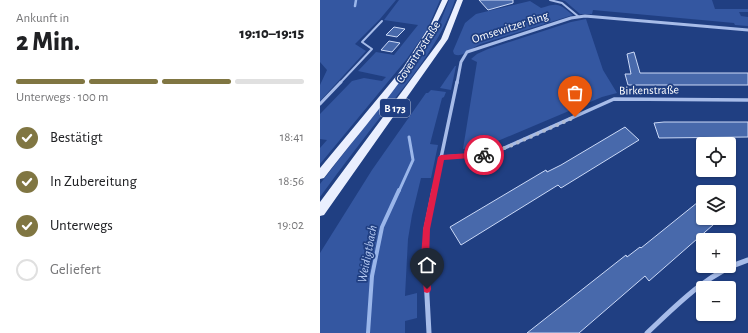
<!DOCTYPE html>
<html lang="de">
<meta charset="utf-8">
<style>
:root{--surface:#fff;--page:#f6f6f6;--text:#202124;--muted:#757577;--line:#e0e0e0;--accent:#807642}
body{margin:0;font-family:"Alegreya Sans",sans-serif;background:var(--page);color:var(--text);height:100vh;display:flex;flex-direction:column;font-size:15px;white-space:nowrap}
*{box-sizing:border-box;margin:0}
p{font-size:13px;color:var(--muted)}
.icon{flex:none;width:22px;height:22px;fill:none;stroke:currentColor;stroke-width:2;stroke-linecap:round;stroke-linejoin:round}
.map{position:relative;flex:1;overflow:hidden}
.side{display:flex;flex-direction:column;background:var(--surface);width:320px}
.side>*{flex:none}
.fabs{position:absolute;left:376px;top:137px;display:grid;gap:8px}
.fabs a{display:grid;place-items:center;width:40px;height:40px;border-radius:4px;background:var(--surface);box-shadow:0 1px 3px #0004;font-size:20px}
.pin{position:absolute;display:grid;place-items:center;width:34px;height:34px;color:#fff;margin:-41px -17px;border-radius:50% 50% 50% 0;rotate:-45deg;box-shadow:0 0 4px #0007}
.pin .icon{rotate:45deg}
.courier{position:absolute;display:grid;place-items:center;width:40px;height:40px;margin:-20px;border:3px solid #e11d48;border-radius:50%;background:#fff;color:#222;box-shadow:0 1px 5px #0007}
.overview em{font-style:normal;font-weight:800}
.overview div{display:flex;flex-direction:column-reverse}
.overview{display:flex;align-items:center;justify-content:space-between;height:68px;padding:0 16px}
h1{font-size:26px;font-weight:800;line-height:30px}
.bar{display:grid;grid-template-columns:repeat(4,1fr);gap:6px 4px;align-content:center;height:48px;padding:0 16px}
.bar i{height:5px;border-radius:3px;background:var(--line)}
.bar .on{background:var(--accent)}
.bar p{grid-column:span 4}
ol{padding:0 16px;list-style:none}
li{display:flex;align-items:center;gap:12px;height:44px}
li p{margin-inline-start:auto}
li .icon{padding:4px;border-radius:50%;background:var(--accent);color:#fff;stroke-width:4}
li:last-child{color:var(--muted)}
li i{width:22px;height:22px;border:2px solid var(--line);border-radius:50%}
main{display:flex;flex:1;min-height:0}
.map>svg:first-child{display:block}
</style>
<main>
<section class="side">
<div class="overview"><div><h1>2 Min.</h1><p>Ankunft in</p></div><em>19:10–19:15</em></div>
<div class="bar"><i class="on"></i><i class="on"></i><i class="on"></i><i></i><p>Unterwegs · 100 m</p></div>
<ol>
<li><svg class="icon" aria-label="check" viewBox="0 0 24 24"><path d="M5 12l5 5 9-10"/></svg>Bestätigt<p>18:41</p></li>
<li><svg class="icon" aria-label="check" viewBox="0 0 24 24"><path d="M5 12l5 5 9-10"/></svg>In Zubereitung<p>18:56</p></li>
<li><svg class="icon" aria-label="check" viewBox="0 0 24 24"><path d="M5 12l5 5 9-10"/></svg>Unterwegs<p>19:02</p></li>
<li><i></i>Geliefert</li>
</ol>
</section>
<div class="map">
<svg width="428" height="333" viewBox="0 0 428 333">
<rect width="100%" height="100%" fill="#203f82"/>
<g fill="#3457a1">
<path d="M 0,0 L 76,0 L 60,19 L 35,44 L 46,51 L 0,101 L 0,85 L 7,70 L 0,62 Z"/>
<path d="M 79,0 L 120,0 L 107,30 L 86,60 L 0,164 L 0,148 L 7,140 L 0,139 L 0,114 L 32,81 L 44,78 L 62,81 L 66,77 L 38,71 L 56,52 L 74,55 L 98,25 L 64,20 Z"/>
<path d="M 129,0 L 135,0 C 121,42 92,77 65,111 C 43,139 21,168 0,197 L 0,184 L 106,47 L 118,28 Z"/>
<path d="M 241,0 L 392,0 L 395,9 L 428,9 L 428,12 L 419,12 L 421,16 L 428,17 L 428,26 L 415,25 L 414,23 L 273,10 L 272,14 L 260,14 L 245,1 Z"/>
<path d="M 210,1 L 221,8 C 239,2 239,4 253,15 L 161,44 C 152,47 142,59 134,54 L 133,51 L 145,23 L 156,14 Z"/>
<path d="M 266,19 L 283,70 L 297,93 L 282,97 L 166,146 L 143,149 L 157,62 L 151,59 L 157,54 L 168,49 L 251,22 Z"/>
<path d="M 135,66 L 136,66 L 131,90 L 120,88 Z"/>
<path d="M 111,90 L 126,92 L 124,97 L 122,98 L 110,144 L 118,145 L 111,178 L 101,178 L 92,215 L 88,239 L 85,296 L 97,293 L 97,318 L 85,321 L 85,333 L 0,333 L 0,253 L 52,170 L 106,93 L 108,93 Z"/>
</g>
<g fill="none" stroke-linecap="round" stroke-linejoin="round">
<path stroke="#9ab6ea" stroke-width="2.5" d="M 35,6 L 36,0"/>
<path stroke="#9ab6ea" stroke-width="3" d="M 79,191 L 93,160 L 89,137"/>
<path stroke="#9ab6ea" stroke-width="4" d="M 48,333 L 52,276 L 62,227 L 79,190"/>
</g>
<g fill="#4869ab" stroke="#cbd9f7">
<path d="M 159,0 L 193,0 L 193,3 L 168,10 Z"/>
<path d="M 74,27 L 85,29 L 77,37 L 66,35 Z"/>
<path d="M 69,41 L 80,43 L 72,52 L 61,50 Z"/>
<path d="M 314,52 L 320,73 L 428,73 L 428,85 L 308,85 L 305,74 L 311,74 L 307,54 Z"/>
<path d="M 344,122 L 428,122 L 428,137 L 339,138 L 334,123 Z"/>
<path d="M 305,127 L 319,140 L 241,188 L 238,185 L 141,245 L 130,227 L 226,170 L 227,172 L 241,165 Z"/>
<path d="M 383,198 L 383,218 L 401,218 L 329,281 L 325,276 L 259,333 L 207,333 L 306,255 L 307,257 L 320,247 L 321,248 Z"/>
</g>
<g fill="none" stroke-linecap="round" stroke-linejoin="round">
<g stroke="#a7bce9" stroke-width="2">
<path d="M 230,0 L 242,3 L 259,17"/>
<path d="M 20,83 L 52,49 L 42,42 L 62,21"/>
</g>
<path stroke="#a7bce9" stroke-width="3" d="M 0,104 L 21,82"/>
<path stroke="#a7bce9" stroke-width="3" d="M 137,83 L 141,62 L 147,52 L 251,18 L 265,16 L 428,30"/>
<g stroke="#a7bce9" stroke-width="3.5">
<path d="M 121,157 L 162,155 L 180,150 L 294,99 L 428,100"/>
<path d="M 114,191 L 137,82"/>
</g>
<g stroke="#a7bce9" stroke-width="5">
<path d="M 109,333 L 105,259 L 106,229 L 114,190"/>
<path d="M 327,333 C 358,304 387,273 428,260"/>
</g>
<g fill="#eaeffe" fill-rule="evenodd">
<path d="M 122,0 L 128,0 C 98,68 49,120 4,178 L 0,179 L 0,168 L 83,68 L 111,24 Z"/>
<path d="M 137,0 L 143,0 L 128,39 L 4,215 L 0,216 L 0,202 L 121,39 Z"/>
</g>
</g>
<path fill="#e11d48" d="M 164,152 L 167,155 L 164,157 L 124,160 L 110,229 L 109,259 L 111,289 L 110,292 L 107,293 L 104,292 L 101,259 L 103,229 L 118,157 L 121,155 Z"/>
<g fill="none" stroke-linecap="round" stroke-linejoin="round">
<path stroke="#b1bcd3" stroke-width="4" stroke-dasharray="0 7.2" d="M 164,155 L 190,146 L 255,117"/>
</g>
<g text-anchor="middle" dominant-baseline="central" stroke-width="3.5" stroke-linejoin="round" paint-order="stroke">
<rect fill="#203f82" stroke="#bcc5da" stroke-width="1" x="60" y="99" width="30" height="18" rx="3"/>
<g font-size="11" font-weight="bold" fill="#fff">
<text x="75" y="108">B 173</text>
</g>
<g font-size="12" fill="#fff" stroke="#203f82">
<text transform="translate(190 27) rotate(-18)">Omsewitzer Ring</text>
<text transform="translate(98 52) rotate(-57)">Coventrystraße</text>
<text transform="translate(329 90) rotate(-1)">Birkenstraße</text>
</g>
<g font-size="13" font-style="italic" fill="#b2c7f0" stroke="#203f82">
<text transform="translate(48 254) rotate(-79)">Weidigtbach</text>
</g>
</g>
</svg>
<div class="fabs">
<a><svg class="icon" aria-label="locate" viewBox="0 0 24 24"><circle cx="12" cy="12" r="6"/><path d="M12 2v4M12 18v4M2 12h4M18 12h4"/></svg></a>
<a><svg class="icon" aria-label="layers" viewBox="0 0 24 24"><path d="M12 4l9 5-9 5-9-5zM3 14l9 5 9-5"/></svg></a>
<a>+</a>
<a>−</a>
</div>
<div class="pin" style="left:255px;top:117px;background:#ea580c"><svg class="icon" aria-label="bag" viewBox="0 0 24 24"><path d="M5 8h14l-1 12H6zM9 8a3 3 0 0 1 6 0"/></svg></div>
<div class="pin" style="left:107px;top:289px;background:#1f2937"><svg class="icon" aria-label="home" viewBox="0 0 24 24"><path d="M3 11l9-7 9 7M6 9v11h12V9"/></svg></div>
<div class="courier" style="left:164px;top:155px"><svg class="icon" aria-label="bike" viewBox="0 0 24 24"><circle cx="6" cy="16" r="4"/><circle cx="18" cy="16" r="4"/><path d="M6 16l4-8h5l3 8M10 8l3 8H6M13 5h3"/></svg></div>
</div>
</main>
